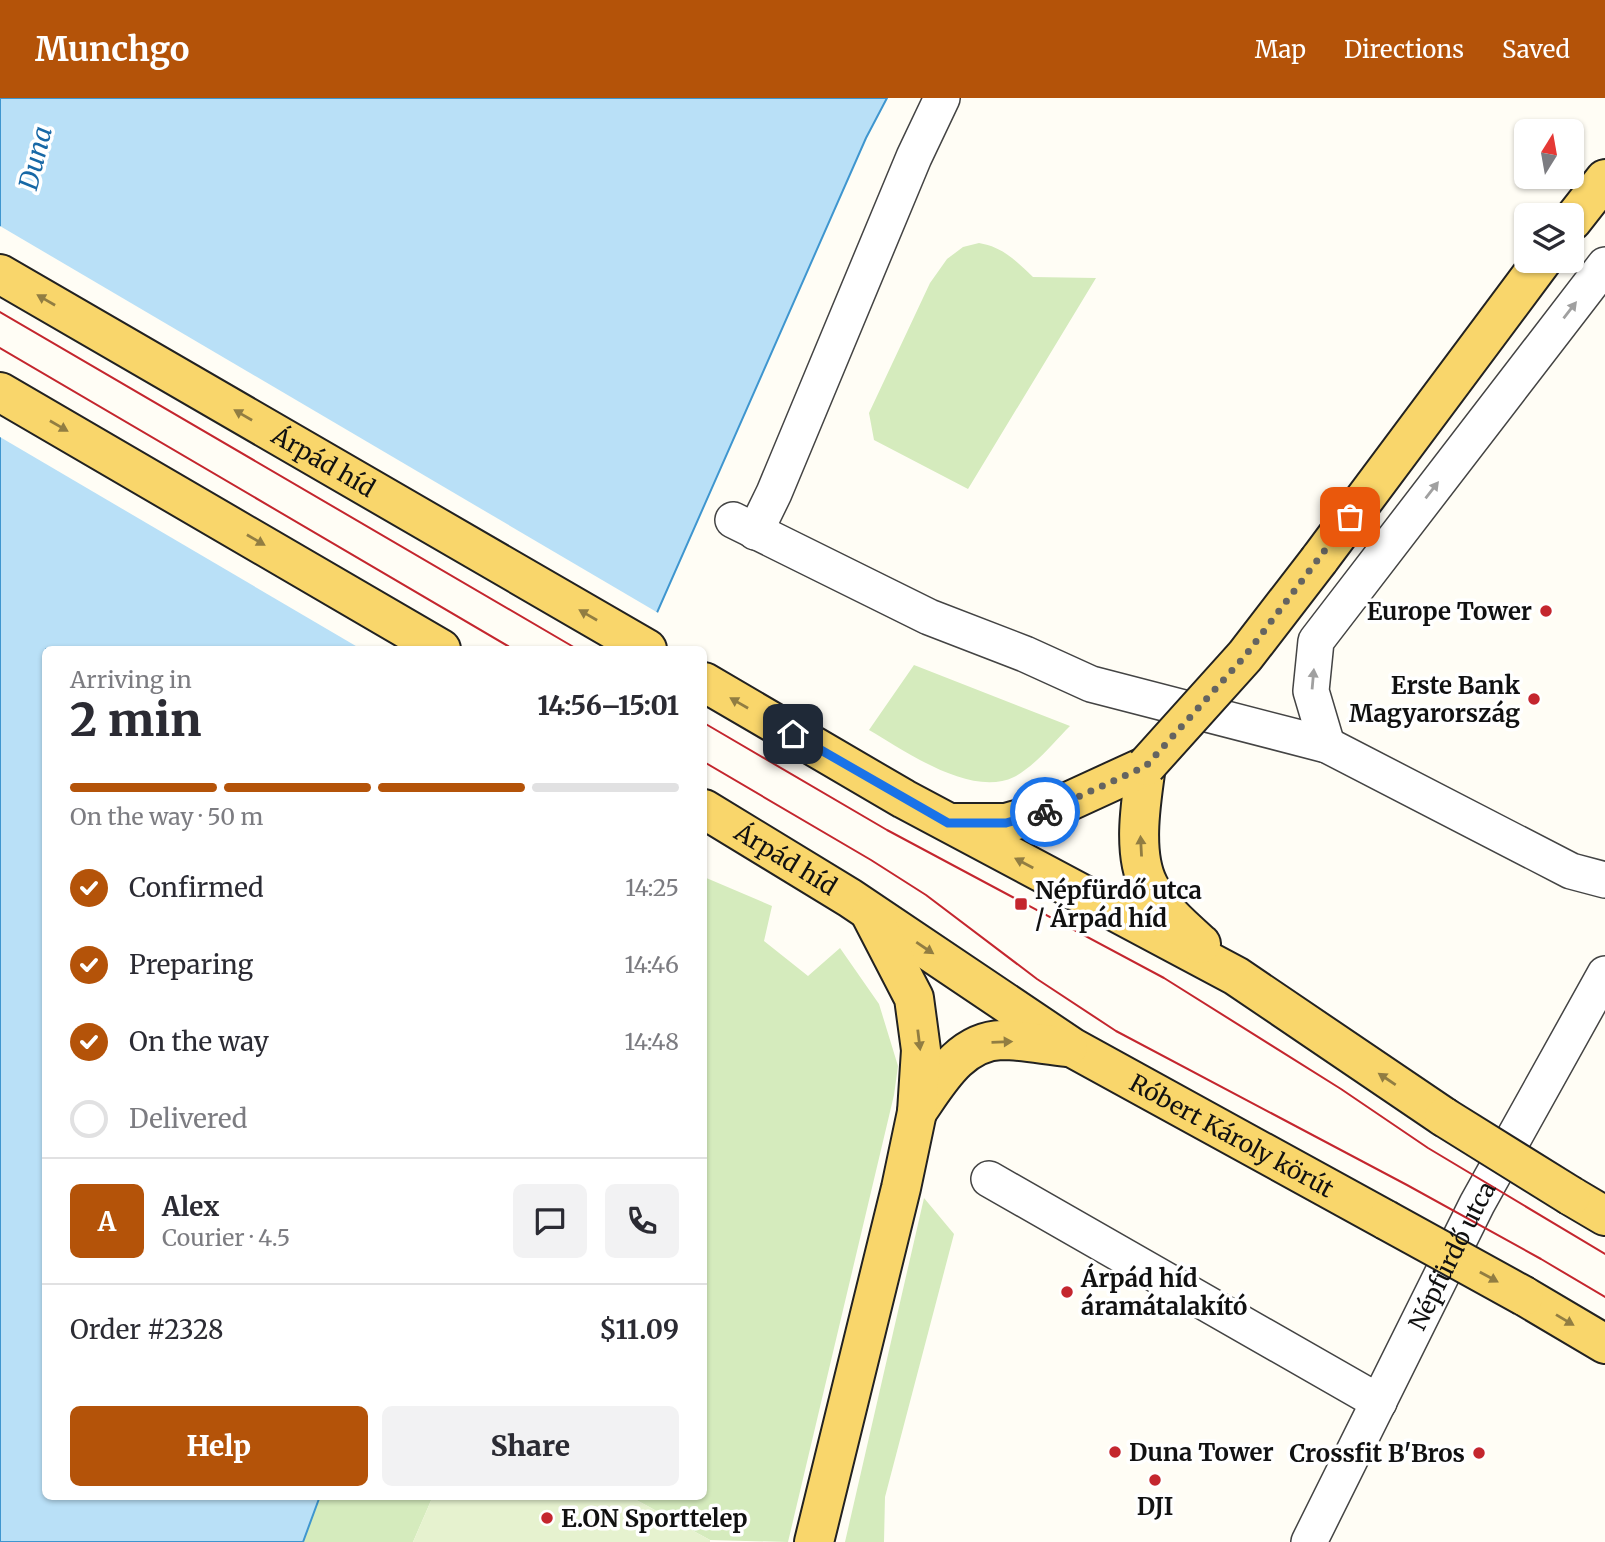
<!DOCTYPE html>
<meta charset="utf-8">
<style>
:root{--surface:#fff;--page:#f2f2f3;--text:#2b2b33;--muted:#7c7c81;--line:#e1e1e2;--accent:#b45309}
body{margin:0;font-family:Merriweather,serif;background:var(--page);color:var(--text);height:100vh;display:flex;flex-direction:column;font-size:26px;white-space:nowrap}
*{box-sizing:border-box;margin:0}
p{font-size:23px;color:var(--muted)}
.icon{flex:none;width:38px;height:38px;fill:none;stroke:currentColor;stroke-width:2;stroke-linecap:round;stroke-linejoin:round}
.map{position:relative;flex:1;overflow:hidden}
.sheet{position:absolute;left:42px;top:548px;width:665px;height:854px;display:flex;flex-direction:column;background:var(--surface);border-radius:10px;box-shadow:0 2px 5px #0004}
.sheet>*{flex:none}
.needle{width:46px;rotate:11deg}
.tools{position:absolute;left:1514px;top:21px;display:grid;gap:14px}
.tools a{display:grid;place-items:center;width:70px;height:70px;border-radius:10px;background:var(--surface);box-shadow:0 2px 5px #0004;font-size:35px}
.pin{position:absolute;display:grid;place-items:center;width:60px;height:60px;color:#fff;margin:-30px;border-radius:14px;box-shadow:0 4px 10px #0006}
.courier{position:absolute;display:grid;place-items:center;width:70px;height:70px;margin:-35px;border:5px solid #1a73e8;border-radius:50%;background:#fff;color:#222;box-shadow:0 2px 9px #0007}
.overview em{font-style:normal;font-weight:800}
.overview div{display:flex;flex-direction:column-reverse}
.overview{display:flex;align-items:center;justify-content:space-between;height:119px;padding:0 28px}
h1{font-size:46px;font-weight:800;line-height:52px}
.bar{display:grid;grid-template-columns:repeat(4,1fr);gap:10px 7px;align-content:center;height:84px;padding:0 28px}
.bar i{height:9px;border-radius:5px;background:var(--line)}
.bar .active{background:var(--accent)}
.bar p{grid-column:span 4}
.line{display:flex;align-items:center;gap:18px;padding:0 28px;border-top:2px solid var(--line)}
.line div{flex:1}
.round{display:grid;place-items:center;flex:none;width:74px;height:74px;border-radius:10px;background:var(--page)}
ol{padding:0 28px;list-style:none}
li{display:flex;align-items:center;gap:21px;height:77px}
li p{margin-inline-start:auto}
li .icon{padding:7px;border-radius:50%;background:var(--accent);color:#fff;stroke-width:4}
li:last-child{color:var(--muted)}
li i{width:38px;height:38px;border:4px solid var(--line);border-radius:50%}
.cta{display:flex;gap:14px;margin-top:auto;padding:14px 28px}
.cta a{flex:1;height:80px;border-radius:10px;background:var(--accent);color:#fff;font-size:28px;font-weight:800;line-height:80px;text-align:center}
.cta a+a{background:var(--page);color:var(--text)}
header{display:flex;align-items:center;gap:42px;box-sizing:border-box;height:98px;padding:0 35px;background:var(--accent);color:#fff}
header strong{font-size:33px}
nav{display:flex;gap:38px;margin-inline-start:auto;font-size:24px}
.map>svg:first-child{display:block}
</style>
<header>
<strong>Munchgo</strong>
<nav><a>Map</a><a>Directions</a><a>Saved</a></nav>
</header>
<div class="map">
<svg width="1605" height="1444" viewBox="0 0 1605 1444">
<rect width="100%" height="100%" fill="#fffdf5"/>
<g fill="#d5ebbd">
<path d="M 979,145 C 1003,149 1016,163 1033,179 L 1096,180 L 968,391 L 874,342 L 869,315 L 930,185 L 947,161 L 963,149 Z"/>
<path d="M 914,567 L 1070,628 C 1054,644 1035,668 1014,679 C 971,700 905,653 869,632 Z"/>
<path d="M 704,779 L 772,808 L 764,843 L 808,878 L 840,850 L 879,906 L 898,968 L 894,997 L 788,1444 L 710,1442 L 629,1398 L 704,1398 Z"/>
<path d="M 924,1100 L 954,1136 L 885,1399 L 884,1444 L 845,1444 Z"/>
<path d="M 320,1398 L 433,1398 L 413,1444 L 303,1444 Z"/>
</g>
<path fill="#e6f2cf" d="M 433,1398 L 629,1398 L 710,1442 L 710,1444 L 413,1444 Z"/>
<path fill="#b9e0f7" stroke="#3f96cf" stroke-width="2" d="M 0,0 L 887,0 L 866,40 L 641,551 L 46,551 L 46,1398 L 320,1398 L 303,1444 L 0,1444 Z"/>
<path fill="#fffdf5" d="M 0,128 L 660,516 L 645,551 L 361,551 L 0,339 Z"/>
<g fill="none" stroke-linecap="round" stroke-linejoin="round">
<g stroke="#444" stroke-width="38">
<g id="minor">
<path d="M 733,422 L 929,519 L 1025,556 L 1091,586 L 1327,647 L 1571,773 L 1605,782"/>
<path d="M 755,434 L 774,395 L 914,59 L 942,0"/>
<path d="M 1327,647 L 1311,593 L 1316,543 L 1605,167"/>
<path d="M 989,1081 L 1379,1304"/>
<path id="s1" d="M 1309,1444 L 1477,1106 L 1605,876"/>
</g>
</g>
<g stroke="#222" stroke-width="42">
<g id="major">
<path d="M 1572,123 L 1605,81"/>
<path id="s2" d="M 0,176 L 647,551"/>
<path d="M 0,294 L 441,551"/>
<path d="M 1319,462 L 1542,163"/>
<path d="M 704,584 L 904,701 L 1236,878 L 1444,1019"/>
<path d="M 1146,668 C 1141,703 1132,756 1149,788 C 1161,811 1182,829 1201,846"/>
<path id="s3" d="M 704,711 L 850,800 L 1073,950 L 1386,1122"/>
<path d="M 953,725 L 1006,725 L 1048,713 L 1146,668"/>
<path d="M 917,1014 C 938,984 960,943 1002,942 C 1023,942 1046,947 1068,949"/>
<path d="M 1571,1098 L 1605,1118"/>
<path d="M 1524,1198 L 1605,1246"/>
<path d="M 814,1444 L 901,1090 L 917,1014 L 921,952 L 914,900 L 871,817"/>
</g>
</g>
<use href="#minor" stroke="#fff" stroke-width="35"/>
<use href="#major" stroke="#f9d66b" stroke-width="38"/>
<g stroke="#c4262e" stroke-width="2">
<path d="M 0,214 L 577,551"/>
<path d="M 0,250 L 513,551"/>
<path d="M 704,625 L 887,732 L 1164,880 L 1341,991 L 1428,1050 L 1605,1156"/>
<path d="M 704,664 L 871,762 L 926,797 L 1037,881 L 1116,933 L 1407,1087 L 1541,1161 L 1605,1199"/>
</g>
<g stroke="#222" stroke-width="42" stroke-linecap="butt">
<g id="major-bridge">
<path d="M 1146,668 L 1245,558 L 1319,462"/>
<path d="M 1444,1019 L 1571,1098"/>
<path d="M 1386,1122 L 1524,1198"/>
</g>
</g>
<use href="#major-bridge" stroke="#f9d66b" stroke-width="38"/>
</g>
<defs><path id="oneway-solid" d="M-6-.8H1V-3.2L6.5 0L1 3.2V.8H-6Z" transform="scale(1.75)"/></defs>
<g fill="#917d42">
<use href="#oneway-solid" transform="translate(46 202) rotate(-150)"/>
<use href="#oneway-solid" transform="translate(243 317) rotate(-150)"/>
<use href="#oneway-solid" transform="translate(59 328) rotate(30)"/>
<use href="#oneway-solid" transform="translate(256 442) rotate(30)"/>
<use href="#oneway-solid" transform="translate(588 517) rotate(-150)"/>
<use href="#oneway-solid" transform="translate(739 605) rotate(-150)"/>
<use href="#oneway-solid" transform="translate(1141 748) rotate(-93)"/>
<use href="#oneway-solid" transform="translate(1024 765) rotate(-152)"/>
<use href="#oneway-solid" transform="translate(925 850) rotate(34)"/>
<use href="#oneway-solid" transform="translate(919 942) rotate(83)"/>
<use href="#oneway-solid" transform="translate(1002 944) rotate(-2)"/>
<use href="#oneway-solid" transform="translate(1387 981) rotate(-146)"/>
<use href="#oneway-solid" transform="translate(1489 1179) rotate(29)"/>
<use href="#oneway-solid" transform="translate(1565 1222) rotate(31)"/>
</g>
<g fill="#a0a0a0">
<use href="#oneway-solid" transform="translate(1570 212) rotate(-52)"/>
<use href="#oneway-solid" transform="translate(1432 392) rotate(-52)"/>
<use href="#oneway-solid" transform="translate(1313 581) rotate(-85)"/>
</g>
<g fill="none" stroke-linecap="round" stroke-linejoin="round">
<path stroke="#646461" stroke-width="7" stroke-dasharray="0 12.6" d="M 1045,714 L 1146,668 L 1245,558 L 1350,419"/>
<path stroke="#1a73e8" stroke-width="9" d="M 793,636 L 948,725 L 1006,725 L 1045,714"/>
</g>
<g fill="#c4262e" stroke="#fff" stroke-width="2.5">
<circle cx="1546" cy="513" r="7"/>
<circle cx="1534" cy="601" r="7"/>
<rect x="1014" y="799" width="14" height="14" rx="3.5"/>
<circle cx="1067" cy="1194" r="7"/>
<circle cx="1115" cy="1354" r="7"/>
<circle cx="1479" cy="1355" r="7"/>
<circle cx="1155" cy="1382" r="7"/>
<circle cx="547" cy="1420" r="7"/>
</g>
<g text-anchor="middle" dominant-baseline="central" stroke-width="7" stroke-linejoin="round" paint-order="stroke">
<g font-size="24" fill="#111" stroke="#fff">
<text stroke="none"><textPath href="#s2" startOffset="374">Árpád híd</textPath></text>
<text stroke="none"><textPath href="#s3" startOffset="96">Árpád híd</textPath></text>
<text stroke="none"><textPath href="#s3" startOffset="621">Róbert Károly körút</textPath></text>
<text stroke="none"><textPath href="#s1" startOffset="320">Népfürdő utca</textPath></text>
</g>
<g font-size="24" font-weight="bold" fill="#111" stroke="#fff" text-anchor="start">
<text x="1532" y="513" text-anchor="end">Europe Tower</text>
<text x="1520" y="587" text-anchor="end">Erste Bank<tspan x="1520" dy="28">Magyarország</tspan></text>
<text x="1035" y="792">Népfürdő utca<tspan x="1035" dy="28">/ Árpád híd</tspan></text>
<text x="1081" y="1180">Árpád híd<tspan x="1081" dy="28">áramátalakító</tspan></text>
<text x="1129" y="1354">Duna Tower</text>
<text x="1465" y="1355" text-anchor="end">Crossfit B'Bros</text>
<text x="1155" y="1408" text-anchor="middle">DJI</text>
<text x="561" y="1420">E.ON Sporttelep</text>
</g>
<g font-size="26" font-style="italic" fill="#1768a6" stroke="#fff">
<text transform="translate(35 60) rotate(-76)">Duna</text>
</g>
</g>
</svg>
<div class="tools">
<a><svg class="needle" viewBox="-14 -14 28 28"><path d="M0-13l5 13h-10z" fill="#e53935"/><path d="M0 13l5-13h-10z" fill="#7c7c81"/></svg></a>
<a><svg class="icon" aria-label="layers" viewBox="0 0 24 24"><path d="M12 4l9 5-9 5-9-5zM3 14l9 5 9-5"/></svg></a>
</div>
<div class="pin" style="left:1350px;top:419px;background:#ea580c"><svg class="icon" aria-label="bag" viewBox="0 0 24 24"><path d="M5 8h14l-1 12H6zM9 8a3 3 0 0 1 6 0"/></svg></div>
<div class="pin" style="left:793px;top:636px;background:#1f2937"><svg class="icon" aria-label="home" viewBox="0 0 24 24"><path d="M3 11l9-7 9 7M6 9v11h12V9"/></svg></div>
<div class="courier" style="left:1045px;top:714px"><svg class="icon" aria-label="bike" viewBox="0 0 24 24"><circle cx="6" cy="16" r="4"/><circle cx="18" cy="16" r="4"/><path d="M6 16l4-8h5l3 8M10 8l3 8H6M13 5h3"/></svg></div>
<section class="sheet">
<div class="overview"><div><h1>2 min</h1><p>Arriving in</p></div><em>14:56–15:01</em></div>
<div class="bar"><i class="active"></i><i class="active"></i><i class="active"></i><i></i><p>On the way · 50 m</p></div>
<ol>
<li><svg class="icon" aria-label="check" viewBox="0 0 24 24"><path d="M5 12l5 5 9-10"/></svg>Confirmed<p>14:25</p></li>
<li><svg class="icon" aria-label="check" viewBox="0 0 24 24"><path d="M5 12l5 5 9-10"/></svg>Preparing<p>14:46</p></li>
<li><svg class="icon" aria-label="check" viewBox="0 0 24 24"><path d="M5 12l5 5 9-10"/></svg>On the way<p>14:48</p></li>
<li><i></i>Delivered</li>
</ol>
<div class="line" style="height:126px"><b class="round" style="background:var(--accent);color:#fff">A</b><div><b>Alex</b><p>Courier · 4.5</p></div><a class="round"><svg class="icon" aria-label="chat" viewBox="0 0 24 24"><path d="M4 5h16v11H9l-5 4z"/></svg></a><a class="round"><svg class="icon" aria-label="phone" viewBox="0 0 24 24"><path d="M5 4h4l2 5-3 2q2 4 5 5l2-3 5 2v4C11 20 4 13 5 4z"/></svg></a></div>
<div class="line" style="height:91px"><div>Order #2328</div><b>$11.09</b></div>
<div class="cta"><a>Help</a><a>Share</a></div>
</section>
</div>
